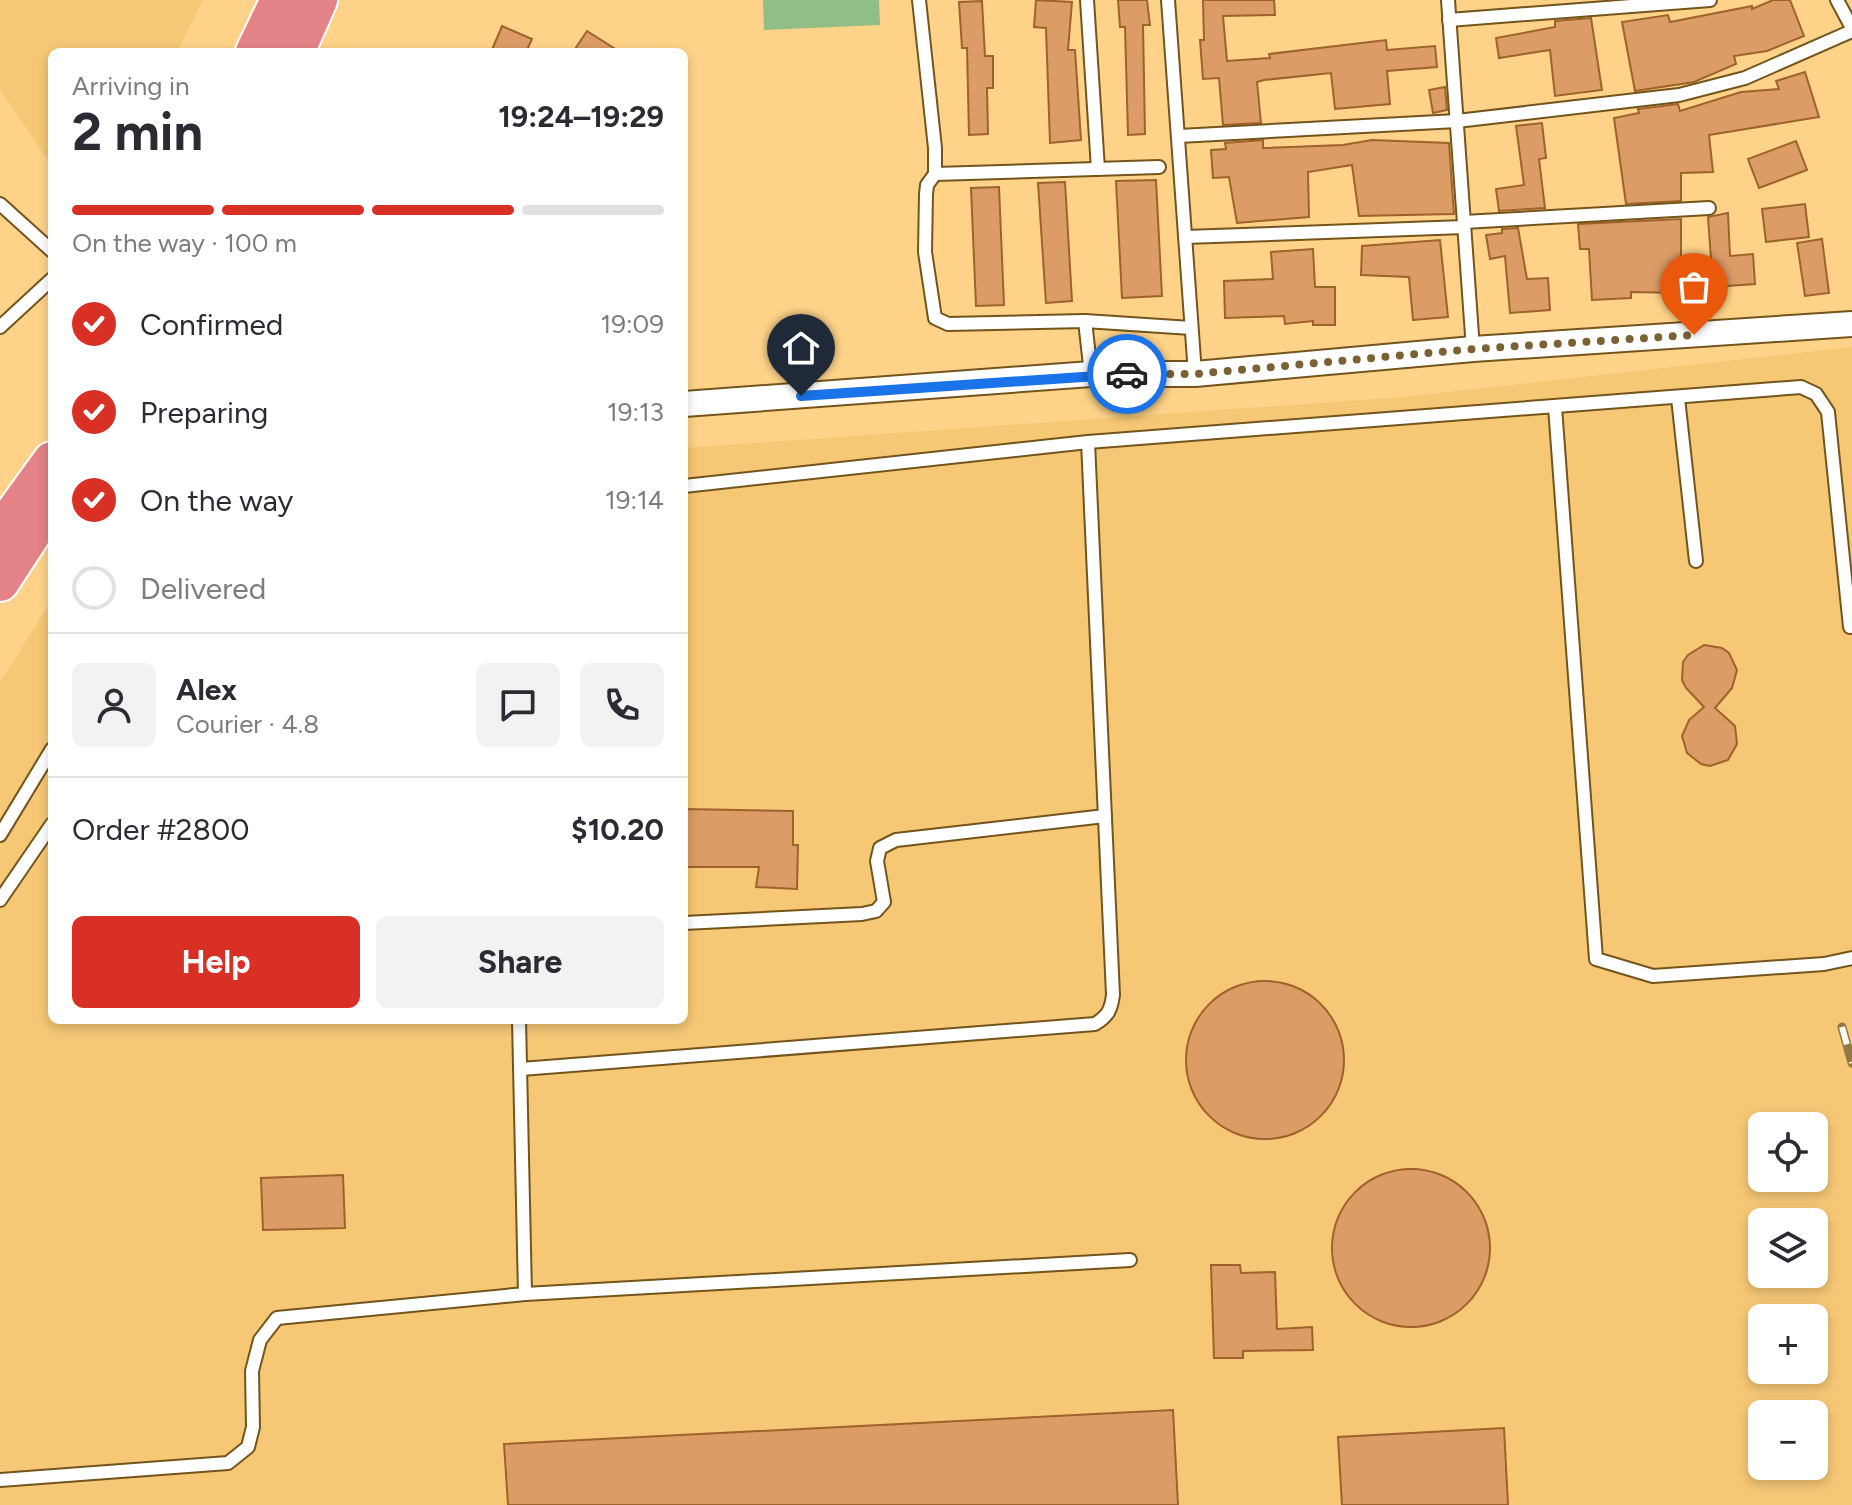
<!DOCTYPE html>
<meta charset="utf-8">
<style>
:root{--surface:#fff;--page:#f2f2f3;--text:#2b2b33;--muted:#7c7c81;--line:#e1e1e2;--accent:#d93025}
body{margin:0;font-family:Figtree,sans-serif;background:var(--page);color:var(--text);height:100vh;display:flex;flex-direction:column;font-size:30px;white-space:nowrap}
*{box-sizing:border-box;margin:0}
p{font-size:26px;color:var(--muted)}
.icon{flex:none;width:44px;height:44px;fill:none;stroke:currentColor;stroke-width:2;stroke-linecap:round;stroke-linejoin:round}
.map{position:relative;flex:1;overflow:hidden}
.side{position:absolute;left:48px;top:48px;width:640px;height:976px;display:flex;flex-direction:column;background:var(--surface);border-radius:12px;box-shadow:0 4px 12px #0003}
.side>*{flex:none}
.buttons{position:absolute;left:1748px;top:1112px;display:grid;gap:16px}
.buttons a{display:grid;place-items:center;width:80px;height:80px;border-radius:12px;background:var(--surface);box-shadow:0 4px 12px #0003;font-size:40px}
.pin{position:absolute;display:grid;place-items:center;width:68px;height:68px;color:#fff;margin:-82px -34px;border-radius:50% 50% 50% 0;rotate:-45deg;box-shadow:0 0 8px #0007}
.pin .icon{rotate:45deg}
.courier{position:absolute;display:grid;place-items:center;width:80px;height:80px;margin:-40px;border:6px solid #1a73e8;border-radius:50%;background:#fff;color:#222;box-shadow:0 2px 10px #0007}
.head em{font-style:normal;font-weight:700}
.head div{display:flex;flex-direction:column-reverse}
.head{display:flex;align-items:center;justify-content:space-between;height:136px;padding:0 24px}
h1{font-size:52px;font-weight:700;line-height:60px}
.bar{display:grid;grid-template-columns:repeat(4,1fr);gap:12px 8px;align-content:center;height:96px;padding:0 24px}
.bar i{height:10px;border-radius:6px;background:var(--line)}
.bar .on{background:var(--accent)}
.bar p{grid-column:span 4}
.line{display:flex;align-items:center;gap:20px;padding:0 24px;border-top:2px solid var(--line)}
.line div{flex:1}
.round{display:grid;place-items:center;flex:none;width:84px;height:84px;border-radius:12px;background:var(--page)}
ol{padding:0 24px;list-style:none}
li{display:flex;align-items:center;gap:24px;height:88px}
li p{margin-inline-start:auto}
li .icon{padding:8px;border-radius:50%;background:var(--accent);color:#fff;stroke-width:4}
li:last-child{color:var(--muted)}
li i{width:44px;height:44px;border:4px solid var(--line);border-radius:50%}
.cta{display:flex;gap:16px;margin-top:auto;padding:16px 24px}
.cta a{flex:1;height:92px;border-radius:12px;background:var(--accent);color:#fff;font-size:32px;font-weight:700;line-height:92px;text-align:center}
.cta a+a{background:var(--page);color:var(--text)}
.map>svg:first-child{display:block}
</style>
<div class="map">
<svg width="1852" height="1505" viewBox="0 0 1852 1505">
<rect width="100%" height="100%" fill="#fed389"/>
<g fill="#f6c775" fill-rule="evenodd">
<path d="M 0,0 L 203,0 L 177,52 L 52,52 L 52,166 L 0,90 Z"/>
<path d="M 1852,347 L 1852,1505 L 0,1505 L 0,682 L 52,600 L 52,1020 L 684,1020 L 684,448 L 1404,397 ZM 1762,1126 L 1814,1126 L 1814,1178 L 1762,1178 ZM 1762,1222 L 1814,1222 L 1814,1274 L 1762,1274 ZM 1762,1318 L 1814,1318 L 1814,1370 L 1762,1370 ZM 1762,1414 L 1814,1414 L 1814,1466 L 1762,1466 Z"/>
</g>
<path fill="#90be86" d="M 763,0 L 879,0 L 880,25 L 764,30 Z"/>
<g fill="#dc9c66" stroke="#9e622b" stroke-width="2">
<path d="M 1036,0 L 1072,2 L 1068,50 L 1075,50 L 1081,140 L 1050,143 L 1046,28 L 1034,27 Z"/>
<path d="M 1118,0 L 1147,0 L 1150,25 L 1143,25 L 1145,134 L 1128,135 L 1125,27 L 1120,27 Z"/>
<path d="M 1203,0 L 1274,0 L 1275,15 L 1223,16 L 1227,61 L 1270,58 L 1269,54 L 1386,40 L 1387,50 L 1435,46 L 1437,67 L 1387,71 L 1390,104 L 1335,109 L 1331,73 L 1264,80 L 1257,82 L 1261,123 L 1223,125 L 1219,78 L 1203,79 L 1200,40 L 1204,40 Z"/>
<path d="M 1773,0 L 1790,0 L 1804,36 L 1767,51 L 1734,56 L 1736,64 L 1694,82 L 1635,91 L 1622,22 L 1668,15 L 1670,22 L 1752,6 L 1752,9 Z"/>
<path d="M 982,1 L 985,56 L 993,56 L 993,88 L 987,88 L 988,134 L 969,135 L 967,48 L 962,48 L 959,2 Z"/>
<path d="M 1591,18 L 1602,90 L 1555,96 L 1550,50 L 1499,58 L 1496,38 L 1555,27 L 1555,21 Z"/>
<path d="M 502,26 L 532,39 L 526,52 L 491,52 Z"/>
<path d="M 587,31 L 620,52 L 573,52 Z"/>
<path d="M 1805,72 L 1819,117 L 1709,135 L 1713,172 L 1681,173 L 1681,201 L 1626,204 L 1614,118 L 1639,113 L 1638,109 L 1678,104 L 1680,111 L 1741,92 L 1779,89 L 1776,81 Z"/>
<path d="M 1445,87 L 1447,110 L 1433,113 L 1429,90 Z"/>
<path d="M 1542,123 L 1546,158 L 1539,159 L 1545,208 L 1499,211 L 1496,189 L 1524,185 L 1516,126 Z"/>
<path d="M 1263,140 L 1263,148 L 1343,145 L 1372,140 L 1449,143 L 1454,214 L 1359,216 L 1352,165 L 1308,172 L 1309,217 L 1237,223 L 1229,177 L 1213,178 L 1211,150 L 1226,149 L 1225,143 Z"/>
<path d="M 1796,141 L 1807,170 L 1759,188 L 1748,159 Z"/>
<path d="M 1156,180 L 1162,296 L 1122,298 L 1116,181 Z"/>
<path d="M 1065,182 L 1072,301 L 1046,303 L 1038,183 Z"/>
<path d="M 999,187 L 1004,305 L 976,306 L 971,188 Z"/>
<path d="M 1805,204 L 1809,237 L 1766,242 L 1762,209 Z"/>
<path d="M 1728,213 L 1730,256 L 1753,254 L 1755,284 L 1713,287 L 1708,217 Z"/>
<path d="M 1681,219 L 1681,293 L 1631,292 L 1631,298 L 1592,300 L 1589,249 L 1580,249 L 1578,224 Z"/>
<path d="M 1518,228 L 1527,279 L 1548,278 L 1550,310 L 1510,313 L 1505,256 L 1490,259 L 1486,235 L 1502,233 L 1502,229 Z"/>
<path d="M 1822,239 L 1829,293 L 1805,296 L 1797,243 Z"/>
<path d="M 1440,240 L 1448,317 L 1413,320 L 1409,277 L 1361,275 L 1362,246 Z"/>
<path d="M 1313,249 L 1315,287 L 1335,287 L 1335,325 L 1313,325 L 1313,321 L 1285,324 L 1284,316 L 1225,318 L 1224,281 L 1273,279 L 1271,252 Z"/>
<path d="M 1704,645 L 1722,648 L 1729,653 L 1737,670 L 1732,688 L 1715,708 L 1735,726 L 1737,744 L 1728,760 L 1710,766 L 1701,764 L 1687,753 L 1682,736 L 1689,720 L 1704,707 L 1686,688 L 1682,680 L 1683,662 L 1688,655 Z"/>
<path d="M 684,809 L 793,811 L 793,845 L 798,845 L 797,889 L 756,887 L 759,867 L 684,867 Z"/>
<circle cx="1265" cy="1060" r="79"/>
<circle cx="1411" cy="1248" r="79"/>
<path d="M 343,1175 L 345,1228 L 263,1230 L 261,1178 Z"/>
<path d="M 1211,1265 L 1240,1265 L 1241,1273 L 1275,1272 L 1277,1329 L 1312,1327 L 1313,1350 L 1243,1351 L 1243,1358 L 1214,1358 Z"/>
<path d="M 1173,1410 L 1178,1505 L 508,1505 L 504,1444 Z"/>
<path d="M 1504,1428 L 1508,1505 L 1342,1505 L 1338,1437 Z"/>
</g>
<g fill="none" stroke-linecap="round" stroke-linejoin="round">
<g stroke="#73551b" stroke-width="16">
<g id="service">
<path d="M 919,0 L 935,148 L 935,174 L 927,185 L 926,194 L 925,252 L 935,318 L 948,324 L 1085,321 L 1191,328"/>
<path d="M 1087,0 L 1098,169"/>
<path d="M 1168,0 L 1195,374"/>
<path d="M 1448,0 L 1473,349"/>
<path d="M 1837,0 L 1852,28"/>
<path d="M 1449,20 L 1710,0"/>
<path d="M 1179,136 L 1457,121 L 1679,95 L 1745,78 L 1852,31"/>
<path d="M 935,174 L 1159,167"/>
<path d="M 0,204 L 52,251"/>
<path d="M 1464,222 L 1709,208"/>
<path d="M 1185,237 L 1464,227"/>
<path d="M 1085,321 L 1091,374"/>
<path d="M 0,327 L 52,279"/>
<path d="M 1678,398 L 1696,561"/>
<path d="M 1555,407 L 1596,959 L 1653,976 L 1824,964 L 1852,958"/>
<path d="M 684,486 L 1088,442 L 1801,387 L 1816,394 L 1828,412 L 1850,627"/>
<path d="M 0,835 L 52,749"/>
<path d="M 0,900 L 52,824"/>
<path d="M 684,923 L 862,914 L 876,911 L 884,902 L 877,861 L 880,848 L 896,840 L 1105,816"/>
<path d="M 521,1069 L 1095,1024 C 1108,1016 1111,1010 1113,995 L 1088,442"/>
<path d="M 525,1294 L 1130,1260"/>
<path d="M 0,1480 L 228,1463 L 248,1447 L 253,1427 L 252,1371 L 260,1340 L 277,1318 L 525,1294 L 519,1020"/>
</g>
</g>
<g stroke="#73551b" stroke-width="28">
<path id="minor" d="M 684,404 L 1091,374 L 1195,374 L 1473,349 L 1852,324"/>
</g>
<g stroke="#fff" stroke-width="42">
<g id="trunk">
<path d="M 255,52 L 280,0"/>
<path d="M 295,52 L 318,0"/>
<path d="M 0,533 L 52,461"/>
<path d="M 0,582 L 52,502"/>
</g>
</g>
<use href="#service" stroke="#fff" stroke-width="12"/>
<use href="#minor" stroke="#fff" stroke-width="24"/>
<use href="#trunk" stroke="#e48387" stroke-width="38"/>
<g stroke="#957743" stroke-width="9">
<path id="rail" d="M 1842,1027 L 1852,1063"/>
</g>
<use href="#rail" stroke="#fffaf3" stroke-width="6" stroke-dasharray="18" stroke-linecap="butt"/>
</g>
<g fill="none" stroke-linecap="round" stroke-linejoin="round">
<path stroke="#7b6133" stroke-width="8" stroke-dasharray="0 14.4" d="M 1127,374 L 1195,374 L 1473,349 L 1694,335"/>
<path stroke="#1a73e8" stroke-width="10" d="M 801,396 L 1127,374"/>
</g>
</svg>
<div class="buttons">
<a><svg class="icon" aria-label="locate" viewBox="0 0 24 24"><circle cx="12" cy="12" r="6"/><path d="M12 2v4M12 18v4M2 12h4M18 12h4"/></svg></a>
<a><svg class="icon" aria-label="layers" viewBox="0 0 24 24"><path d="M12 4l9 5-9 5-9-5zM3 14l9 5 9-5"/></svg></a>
<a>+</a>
<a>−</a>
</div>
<div class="pin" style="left:1694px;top:335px;background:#ea580c"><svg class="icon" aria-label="bag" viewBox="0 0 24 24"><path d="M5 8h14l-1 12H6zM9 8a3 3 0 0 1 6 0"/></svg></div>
<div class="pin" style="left:801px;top:396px;background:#1f2937"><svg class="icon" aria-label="home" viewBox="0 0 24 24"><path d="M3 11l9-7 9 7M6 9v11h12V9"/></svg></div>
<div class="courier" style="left:1127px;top:374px"><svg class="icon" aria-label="car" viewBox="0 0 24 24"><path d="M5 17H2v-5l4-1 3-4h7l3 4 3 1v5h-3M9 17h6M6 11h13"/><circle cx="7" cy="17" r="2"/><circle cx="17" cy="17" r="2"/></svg></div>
<section class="side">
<div class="head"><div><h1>2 min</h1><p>Arriving in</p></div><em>19:24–19:29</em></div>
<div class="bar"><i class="on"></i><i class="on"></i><i class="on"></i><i></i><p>On the way · 100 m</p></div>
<ol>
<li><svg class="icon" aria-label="check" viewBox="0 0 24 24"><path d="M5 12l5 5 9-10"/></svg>Confirmed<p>19:09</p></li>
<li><svg class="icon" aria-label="check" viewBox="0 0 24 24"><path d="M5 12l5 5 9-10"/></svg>Preparing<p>19:13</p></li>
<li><svg class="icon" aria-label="check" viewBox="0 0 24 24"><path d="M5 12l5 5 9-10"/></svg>On the way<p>19:14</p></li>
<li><i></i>Delivered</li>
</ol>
<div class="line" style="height:144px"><a class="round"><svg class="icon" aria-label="person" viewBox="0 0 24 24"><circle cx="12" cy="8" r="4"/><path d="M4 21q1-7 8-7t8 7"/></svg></a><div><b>Alex</b><p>Courier · 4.8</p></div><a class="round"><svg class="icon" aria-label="chat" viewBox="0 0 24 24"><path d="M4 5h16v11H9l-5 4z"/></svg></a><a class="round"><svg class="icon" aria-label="phone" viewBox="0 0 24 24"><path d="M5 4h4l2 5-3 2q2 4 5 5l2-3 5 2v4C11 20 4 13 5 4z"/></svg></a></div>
<div class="line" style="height:104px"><div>Order #2800</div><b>$10.20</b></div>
<div class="cta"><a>Help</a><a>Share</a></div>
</section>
</div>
